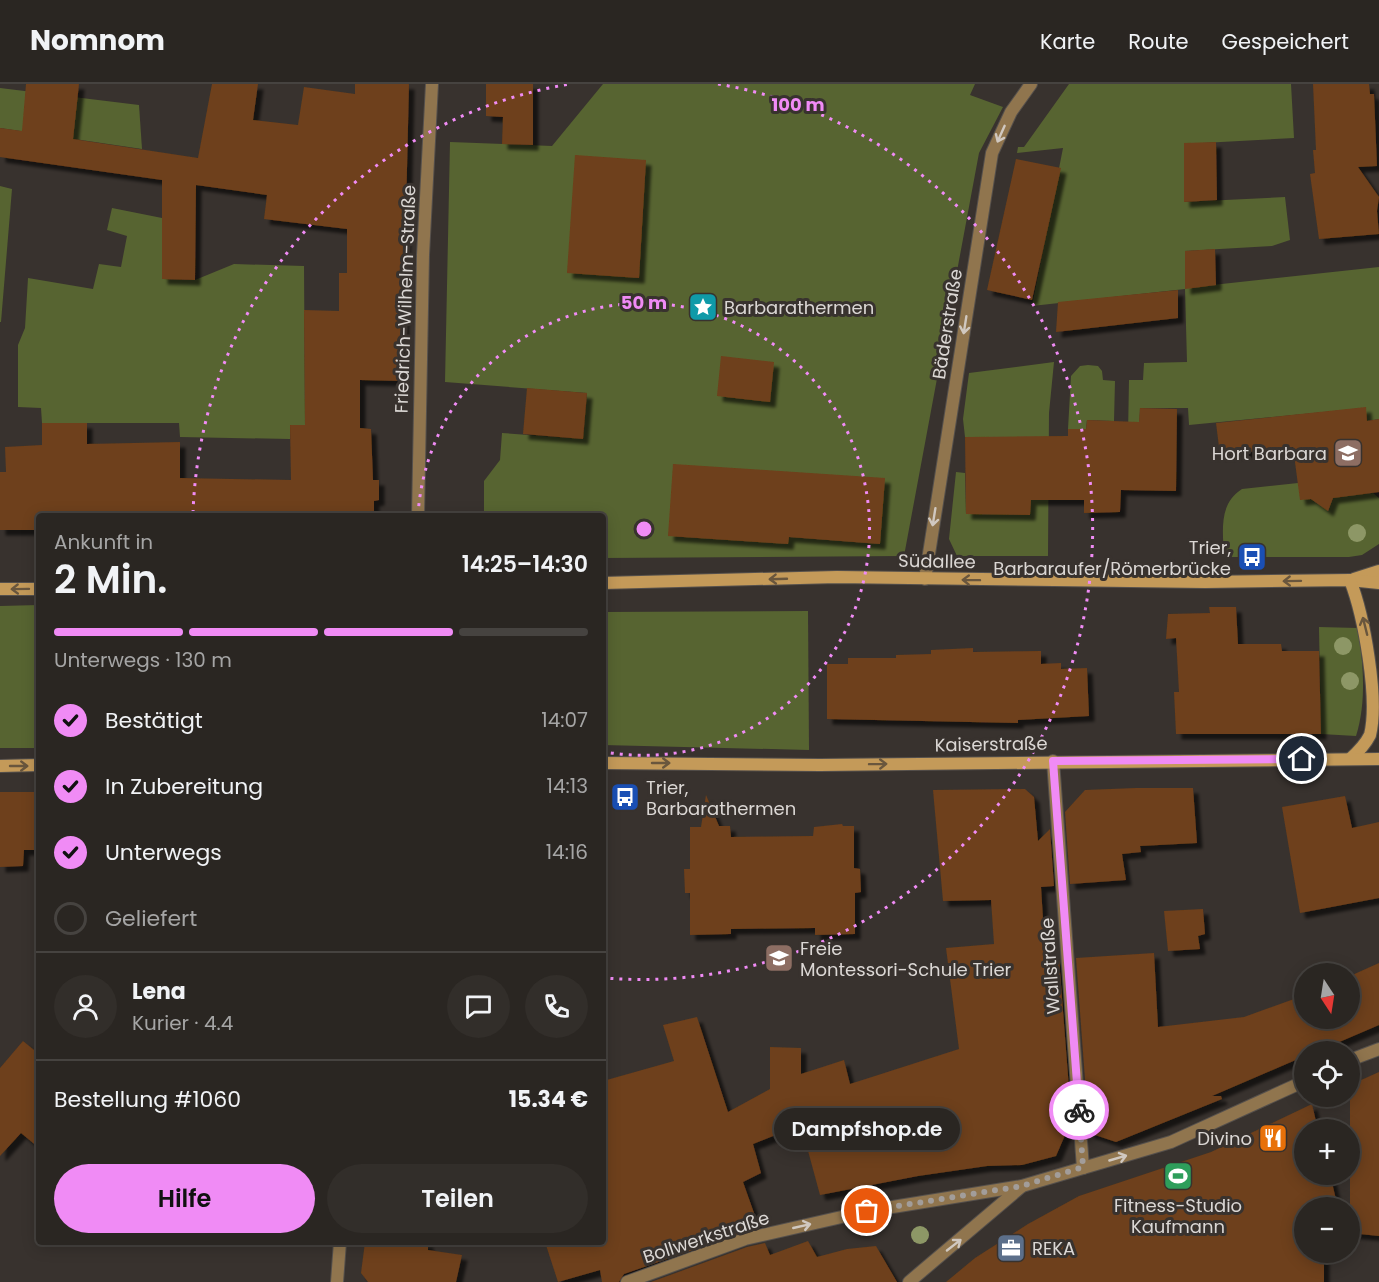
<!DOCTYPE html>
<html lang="de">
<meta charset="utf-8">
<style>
:root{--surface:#2a2622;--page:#322e2a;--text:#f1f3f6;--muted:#a5a5a5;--line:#464340;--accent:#f08bf5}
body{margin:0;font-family:Poppins,sans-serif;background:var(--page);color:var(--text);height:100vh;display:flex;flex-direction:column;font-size:22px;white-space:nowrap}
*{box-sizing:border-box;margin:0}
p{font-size:20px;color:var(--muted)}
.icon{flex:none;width:33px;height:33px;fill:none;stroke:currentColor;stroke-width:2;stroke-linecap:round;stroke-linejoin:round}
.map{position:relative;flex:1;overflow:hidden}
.sheet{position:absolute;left:36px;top:429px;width:570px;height:732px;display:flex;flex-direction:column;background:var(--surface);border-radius:6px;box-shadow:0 3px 15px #0003,0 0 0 2px var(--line)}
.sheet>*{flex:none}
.needle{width:39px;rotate:168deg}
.tools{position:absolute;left:1294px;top:879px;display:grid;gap:12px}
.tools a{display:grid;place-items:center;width:66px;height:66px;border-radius:50%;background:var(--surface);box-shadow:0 3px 15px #0003,0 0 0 2px var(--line);font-size:30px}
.pin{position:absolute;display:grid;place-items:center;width:51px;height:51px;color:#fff;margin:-26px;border:3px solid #fff;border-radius:50%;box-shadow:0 2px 6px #0007}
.courier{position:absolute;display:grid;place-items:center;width:60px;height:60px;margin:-30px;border:4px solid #f08bf5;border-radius:50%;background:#fff;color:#222;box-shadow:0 2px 8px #0007}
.bubble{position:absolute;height:42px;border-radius:21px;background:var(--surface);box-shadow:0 3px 15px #0003,0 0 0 2px var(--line);font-size:20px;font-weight:600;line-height:42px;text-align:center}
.summary em{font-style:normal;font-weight:600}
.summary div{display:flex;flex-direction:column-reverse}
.summary{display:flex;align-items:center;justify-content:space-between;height:102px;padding:0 18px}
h1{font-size:39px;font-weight:600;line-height:45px}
.bar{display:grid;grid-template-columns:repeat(4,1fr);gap:9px 6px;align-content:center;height:72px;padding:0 18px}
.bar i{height:8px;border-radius:4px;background:var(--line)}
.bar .on{background:var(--accent)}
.bar p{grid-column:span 4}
.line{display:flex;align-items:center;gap:15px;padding:0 18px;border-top:2px solid var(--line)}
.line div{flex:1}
.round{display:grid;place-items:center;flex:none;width:63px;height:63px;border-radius:32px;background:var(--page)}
ol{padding:0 18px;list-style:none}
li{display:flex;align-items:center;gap:18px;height:66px}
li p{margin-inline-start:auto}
li .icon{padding:6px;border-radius:50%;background:var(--accent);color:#111;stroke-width:4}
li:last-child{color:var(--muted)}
li i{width:33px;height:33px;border:3px solid var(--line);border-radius:50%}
.button{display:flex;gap:12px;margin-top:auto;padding:12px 18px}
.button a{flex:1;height:69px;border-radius:36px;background:var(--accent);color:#111;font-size:24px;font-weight:600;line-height:69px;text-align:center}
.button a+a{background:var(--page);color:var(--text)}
header{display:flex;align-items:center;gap:36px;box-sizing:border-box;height:84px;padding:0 30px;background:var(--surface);border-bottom:2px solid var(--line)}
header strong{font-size:28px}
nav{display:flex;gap:33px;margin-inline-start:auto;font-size:21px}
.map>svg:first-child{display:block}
</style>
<header>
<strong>Nomnom</strong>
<nav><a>Karte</a><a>Route</a><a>Gespeichert</a></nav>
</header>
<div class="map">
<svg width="1379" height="1198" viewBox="0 0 1379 1198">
<defs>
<filter id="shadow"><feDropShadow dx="5.5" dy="5.5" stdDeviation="1.5" flood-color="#0009"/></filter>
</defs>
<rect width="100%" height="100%" fill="#38322e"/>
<g fill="#576431">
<path d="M 603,0 L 975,0 L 970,11 L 1003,23 L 979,69 L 904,472 L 603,474 L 603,432 L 484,432 L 484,397 L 500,376 L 502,349 L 583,355 L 587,309 L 445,298 L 450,58 L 552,62 Z"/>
<path d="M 1069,0 L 1291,0 L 1294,54 L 1184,60 L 1184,118 L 1285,113 L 1290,156 L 1272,162 L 1185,167 L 1185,204 L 1379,183 L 1379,335 L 1367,337 L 1365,324 L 1189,341 L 1188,324 L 1140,324 L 1139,352 L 1128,351 L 1129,296 L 1143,296 L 1144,279 L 1187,278 L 1185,205 L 1032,222 L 1063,64 L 1017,69 L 1018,63 L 1024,63 Z"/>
<path d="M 0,4 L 139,21 L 142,65 L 0,44 Z"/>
<path d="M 0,102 L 12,105 L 1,238 L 0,238 Z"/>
<path d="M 112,124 L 162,134 L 163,195 L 195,196 L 234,180 L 304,182 L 305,341 L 290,341 L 290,355 L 180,353 L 179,339 L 42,339 L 41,324 L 18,323 L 18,261 L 25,244 L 28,194 L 93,205 L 99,180 L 121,183 L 127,152 L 107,146 Z"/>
<path d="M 1054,278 L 1049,329 L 1048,472 L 957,472 L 949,455 L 956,388 L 965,389 L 966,430 L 1030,430 L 1031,353 L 965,353 L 963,335 L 969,289 Z"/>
<path d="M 1088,281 L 1098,282 L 1102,287 L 1103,296 L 1115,297 L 1114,337 L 1087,336 L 1086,345 L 1068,345 L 1071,292 L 1080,282 Z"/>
<path d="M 1298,399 L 1316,414 L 1373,409 L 1379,414 L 1379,460 L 1362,471 L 1349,473 L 1224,473 C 1223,448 1218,420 1242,405 Z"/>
<path d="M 39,521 L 39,664 L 0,664 L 0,522 Z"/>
<path d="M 808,527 L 809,666 L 603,661 L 603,528 Z"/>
<path d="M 1319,543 L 1358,544 C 1363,579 1367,617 1356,652 L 1321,650 Z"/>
</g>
<g fill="#6e3f1a" filter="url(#shadow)">
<path d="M 26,0 L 79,0 L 73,55 L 198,74 L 212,0 L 258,0 L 253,36 L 298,41 L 304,3 L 355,10 L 355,0 L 409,0 L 402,297 L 360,296 L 360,344 L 371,345 L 373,396 L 379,396 L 379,416 L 374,417 L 374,432 L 39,432 L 39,446 L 0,446 L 0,388 L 6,388 L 5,363 L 42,361 L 42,339 L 87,339 L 87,360 L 180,358 L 180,394 L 291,396 L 290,341 L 305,341 L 304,226 L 339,227 L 339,189 L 347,189 L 347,145 L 264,135 L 267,111 L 196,101 L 195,196 L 162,195 L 162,96 L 0,73 L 0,44 L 22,47 Z"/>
<path d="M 486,0 L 533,0 L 533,61 L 502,60 L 503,33 L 486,32 Z"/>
<path d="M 1313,0 L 1369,0 L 1370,10 L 1374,10 L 1377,82 L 1358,83 L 1379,113 L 1377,127 L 1379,150 L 1319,155 L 1310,90 L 1315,89 L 1313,66 L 1316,66 Z"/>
<path d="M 1216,58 L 1217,116 L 1184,118 L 1184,59 Z"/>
<path d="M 575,71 L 646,76 L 639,194 L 567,189 Z"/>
<path d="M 1016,75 L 1061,84 L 1032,216 L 987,206 Z"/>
<path d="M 1215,165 L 1216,201 L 1185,205 L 1185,167 Z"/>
<path d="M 1178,206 L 1178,234 L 1056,248 L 1058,218 Z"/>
<path d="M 721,272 L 774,278 L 770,318 L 717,312 Z"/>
<path d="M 527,304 L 587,309 L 583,355 L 523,350 Z"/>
<path d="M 1366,323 L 1367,337 L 1379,335 L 1379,408 L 1333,414 L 1328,427 L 1311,415 L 1300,416 L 1293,363 L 1220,371 L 1216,339 Z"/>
<path d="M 1140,324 L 1177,325 L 1176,407 L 1121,406 L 1120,428 L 1084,429 L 1084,416 L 1031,416 L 1030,431 L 966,430 L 965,353 L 1068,352 L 1068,345 L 1086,345 L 1087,336 L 1139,338 Z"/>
<path d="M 673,380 L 885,394 L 880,460 L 789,453 L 788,460 L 668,452 Z"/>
<path d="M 1209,523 L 1236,523 L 1238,560 L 1281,560 L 1282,567 L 1319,567 L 1321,650 L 1176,650 L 1174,608 L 1179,608 L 1176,554 L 1166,555 L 1168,530 L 1210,529 Z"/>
<path d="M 973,564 L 973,568 L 1041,567 L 1041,580 L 1061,579 L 1061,585 L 1087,584 L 1089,632 L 1018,636 L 1018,639 L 827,635 L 827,580 L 848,580 L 848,574 L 896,574 L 896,571 L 931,570 L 931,566 Z"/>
<path d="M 1136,704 L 1193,704 L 1197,759 L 1140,762 L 1141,768 L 1122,770 L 1126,796 L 1070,800 L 1065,728 L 1085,706 Z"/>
<path d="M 1025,705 L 1034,713 L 1038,757 L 1050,745 L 1054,802 L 1041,803 L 1043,835 L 1047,876 L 1059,875 L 1072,1043 L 1069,1042 L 1056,1072 L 1022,1081 L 987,1082 L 918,1092 L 820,1111 L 801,1041 L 753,1060 L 761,1089 L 743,1098 L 759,1143 L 624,1190 L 619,1198 L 602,1198 L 600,1186 L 558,1198 L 545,1158 L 603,1158 L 603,997 L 674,977 L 663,941 L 697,933 L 728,1028 L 770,1005 L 770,963 L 801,964 L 801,990 L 844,976 L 850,1000 L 959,965 L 946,864 L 994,860 L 991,816 L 943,817 L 933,706 Z"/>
<path d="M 0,708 L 39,708 L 39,766 L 24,766 L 23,782 L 0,783 Z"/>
<path d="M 706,711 L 719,742 L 730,742 L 731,753 L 813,752 L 814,743 L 842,740 L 843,742 L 854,742 L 854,784 L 860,785 L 861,808 L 855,809 L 855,850 L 815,851 L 815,844 L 731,845 L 731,850 L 690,851 L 690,809 L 685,809 L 684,785 L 690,785 L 690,743 L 701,743 Z"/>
<path d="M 1345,712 L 1352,744 L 1379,738 L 1379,814 L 1300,829 L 1282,723 Z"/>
<path d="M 1203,825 L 1205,850 L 1198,852 L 1200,865 L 1168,867 L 1164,827 Z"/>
<path d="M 1154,869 L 1158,943 L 1244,933 L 1305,911 L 1305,934 L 1350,934 L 1350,892 L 1379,879 L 1379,941 L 1316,968 L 1305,968 L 1305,972 L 1212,1012 L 1221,1012 L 1222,1015 L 1116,1058 L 1089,1049 L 1076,874 Z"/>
<path d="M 23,957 L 39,970 L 39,1064 L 21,1049 L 0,1072 L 0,984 Z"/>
<path d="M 1379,988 L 1379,1152 L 1350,1149 L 1350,1001 Z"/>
<path d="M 1312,1020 L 1318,1046 L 1305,1046 L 1305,1090 L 1330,1090 L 1338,1124 L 1305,1124 L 1305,1168 L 1324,1168 L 1324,1198 L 946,1198 L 975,1174 L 1028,1140 L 1079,1112 L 1211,1068 Z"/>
<path d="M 808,1157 L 817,1173 L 847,1165 L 876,1162 L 897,1198 L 651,1198 L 747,1163 L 765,1159 L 770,1171 Z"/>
<path d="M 365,1158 L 428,1158 L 428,1166 L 462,1171 L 456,1198 L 368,1198 L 361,1189 Z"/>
</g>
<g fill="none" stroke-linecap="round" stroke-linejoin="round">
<g stroke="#55504c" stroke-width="14">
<g id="street">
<path d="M 418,432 L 423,171 L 432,0"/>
<path d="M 925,495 L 992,69 L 1011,28 L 1031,0"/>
<path d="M 1053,677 L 1083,1084"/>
<path d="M 1350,976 L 1379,965"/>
<path d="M 337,1198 L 340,1158"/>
<path d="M 627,1198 L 745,1155 L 868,1127 L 1022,1102 L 1171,1058 L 1305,997"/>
<path d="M 909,1198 L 1021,1103"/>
</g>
</g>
<g stroke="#55504c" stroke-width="14">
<g id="secondary">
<path d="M 1354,495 L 1379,487"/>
<path d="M 603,499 L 837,493 L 1205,498 L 1350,496 L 1379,499"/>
<path d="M 0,505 L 39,505"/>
<path d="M 1350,675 C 1358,668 1365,661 1370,651 C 1379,615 1364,532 1350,496"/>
<path d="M 603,679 L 820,681 L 1379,675"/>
<path d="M 0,682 L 39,681"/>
</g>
</g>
<use href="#street" stroke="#90754e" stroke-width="12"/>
<use href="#secondary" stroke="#c49a59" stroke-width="12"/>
</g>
<g fill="#8d9766">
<circle cx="1357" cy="449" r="9"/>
<circle cx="1343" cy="562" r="9"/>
<circle cx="1350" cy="597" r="9"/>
<circle cx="920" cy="1151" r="9"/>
</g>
<defs><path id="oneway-shaft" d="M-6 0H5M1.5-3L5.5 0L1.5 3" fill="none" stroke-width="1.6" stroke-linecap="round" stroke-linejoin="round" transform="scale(1.5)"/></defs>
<g stroke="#d0c8c0">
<use href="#oneway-shaft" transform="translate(1001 50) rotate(114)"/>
<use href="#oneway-shaft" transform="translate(965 241) rotate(99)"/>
<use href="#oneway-shaft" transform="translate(934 433) rotate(99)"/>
<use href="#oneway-shaft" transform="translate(1118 1074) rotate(-16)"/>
<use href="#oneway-shaft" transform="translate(802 1142) rotate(-13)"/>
<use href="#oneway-shaft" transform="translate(954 1161) rotate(-38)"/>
</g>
<g stroke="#69563d">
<use href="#oneway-shaft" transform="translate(778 495) rotate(178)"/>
<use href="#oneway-shaft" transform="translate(971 496) rotate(-179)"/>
<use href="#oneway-shaft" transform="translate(1292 497) rotate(179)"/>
<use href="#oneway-shaft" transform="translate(20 505) rotate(179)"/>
<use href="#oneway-shaft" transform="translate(1365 542) rotate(-104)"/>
<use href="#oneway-shaft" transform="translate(661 679)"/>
<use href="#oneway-shaft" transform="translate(878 680) rotate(-1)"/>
<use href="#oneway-shaft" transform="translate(19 682)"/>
</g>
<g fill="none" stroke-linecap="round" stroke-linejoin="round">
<path stroke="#a29d9a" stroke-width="6" stroke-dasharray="0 10.8" d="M 867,1127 L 1022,1102 L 1083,1083 L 1079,1026"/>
<path stroke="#f08bf5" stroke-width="8" d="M 1079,1026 L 1053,677 L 1302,675"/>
</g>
<g fill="none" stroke="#f08bf5" stroke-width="3" stroke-dasharray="3 6">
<path d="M418 431A226 226 0 1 1 605 668"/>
<path d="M193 429A451 451 0 0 1 570 0M718 0A451 451 0 0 1 605 894"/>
</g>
<defs>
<g id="sight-square" transform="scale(1.5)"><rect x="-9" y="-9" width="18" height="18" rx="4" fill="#0f9aa8" stroke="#38322e"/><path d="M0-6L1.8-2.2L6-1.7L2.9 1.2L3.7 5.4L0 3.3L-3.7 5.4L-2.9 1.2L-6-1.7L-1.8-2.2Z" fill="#fff"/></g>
<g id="school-square" transform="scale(1.5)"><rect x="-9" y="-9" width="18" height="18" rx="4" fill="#8d6e63" stroke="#38322e"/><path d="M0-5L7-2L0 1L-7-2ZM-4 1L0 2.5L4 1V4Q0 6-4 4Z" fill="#fff"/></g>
<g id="bus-square" transform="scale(1.5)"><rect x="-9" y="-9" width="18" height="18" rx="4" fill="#1a4fb4" stroke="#38322e"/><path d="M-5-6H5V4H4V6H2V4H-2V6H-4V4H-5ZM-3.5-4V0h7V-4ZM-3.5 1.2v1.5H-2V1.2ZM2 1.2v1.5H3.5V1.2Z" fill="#fff"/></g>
<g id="restaurant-square" transform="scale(1.5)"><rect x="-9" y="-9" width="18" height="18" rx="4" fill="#e8710a" stroke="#38322e"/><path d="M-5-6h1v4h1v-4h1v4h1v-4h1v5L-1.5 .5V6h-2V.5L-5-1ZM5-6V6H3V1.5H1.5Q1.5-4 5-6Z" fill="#fff"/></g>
<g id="stadium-square" transform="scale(1.5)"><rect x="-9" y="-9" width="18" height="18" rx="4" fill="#2e9e5b" stroke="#38322e"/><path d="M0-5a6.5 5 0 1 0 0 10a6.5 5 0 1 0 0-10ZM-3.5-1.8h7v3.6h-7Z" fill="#fff"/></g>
<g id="office-square" transform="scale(1.5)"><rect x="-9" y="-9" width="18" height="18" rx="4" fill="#5c6f8a" stroke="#38322e"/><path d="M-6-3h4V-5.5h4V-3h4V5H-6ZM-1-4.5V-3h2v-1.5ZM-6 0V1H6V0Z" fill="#fff"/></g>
</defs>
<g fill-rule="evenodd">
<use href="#sight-square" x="703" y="223"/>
<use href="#school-square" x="1348" y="369"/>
<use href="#bus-square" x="1252" y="473"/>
<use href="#bus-square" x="625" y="713"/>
<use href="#school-square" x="779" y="874"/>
<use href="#restaurant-square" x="1273" y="1054"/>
<use href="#stadium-square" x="1178" y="1092"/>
<use href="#office-square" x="1011" y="1164"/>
</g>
<g text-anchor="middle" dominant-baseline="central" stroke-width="6" stroke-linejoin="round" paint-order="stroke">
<g font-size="18" fill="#dbd7d4" stroke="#38322e">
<text transform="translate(405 215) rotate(-88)">Friedrich-Wilhelm-Straße</text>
<text transform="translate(947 240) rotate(-81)">Bäderstraße</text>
<text transform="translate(937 477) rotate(1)">Südallee</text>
<text transform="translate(991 660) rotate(-1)">Kaiserstraße</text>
<text transform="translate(1050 882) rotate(-94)">Wallstraße</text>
<text transform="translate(706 1153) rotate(-18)">Bollwerkstraße</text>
</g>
<g font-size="18" fill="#dbd7d4" stroke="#38322e" text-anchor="start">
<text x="724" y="223">Barbarathermen</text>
<text x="1327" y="369" text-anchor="end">Hort Barbara</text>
<text x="1231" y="463" text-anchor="end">Trier,<tspan x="1231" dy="21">Barbaraufer/Römerbrücke</tspan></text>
<text x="646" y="703">Trier,<tspan x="646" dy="21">Barbarathermen</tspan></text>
<text x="800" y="864">Freie<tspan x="800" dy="21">Montessori-Schule Trier</tspan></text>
<text x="1252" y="1054" text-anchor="end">Divino</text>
<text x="1178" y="1121" text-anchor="middle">Fitness-Studio<tspan x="1178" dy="21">Kaufmann</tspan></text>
<text x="1032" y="1164">REKA</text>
</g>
</g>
<circle cx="644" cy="445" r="9" fill="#f08bf5" stroke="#38322e" stroke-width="3"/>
<g font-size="18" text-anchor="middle" font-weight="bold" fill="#f08bf5" stroke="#38322e" stroke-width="6" stroke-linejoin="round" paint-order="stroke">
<text x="798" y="27">100 m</text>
<text x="644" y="225">50 m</text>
</g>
</svg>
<div class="tools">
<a><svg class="needle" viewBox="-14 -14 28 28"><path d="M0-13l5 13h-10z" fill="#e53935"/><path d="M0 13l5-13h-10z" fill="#a5a5a5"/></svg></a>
<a><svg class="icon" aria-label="locate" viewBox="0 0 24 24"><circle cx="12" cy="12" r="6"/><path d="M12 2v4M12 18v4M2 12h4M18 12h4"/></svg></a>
<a>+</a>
<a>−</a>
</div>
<div class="pin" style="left:867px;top:1127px;background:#ea580c"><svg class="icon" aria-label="bag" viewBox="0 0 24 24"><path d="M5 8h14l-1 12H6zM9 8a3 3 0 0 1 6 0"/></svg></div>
<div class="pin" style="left:1302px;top:675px;background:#1f2937"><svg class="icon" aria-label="home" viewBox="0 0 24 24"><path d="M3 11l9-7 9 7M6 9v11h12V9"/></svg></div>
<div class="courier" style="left:1079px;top:1026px"><svg class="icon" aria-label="bike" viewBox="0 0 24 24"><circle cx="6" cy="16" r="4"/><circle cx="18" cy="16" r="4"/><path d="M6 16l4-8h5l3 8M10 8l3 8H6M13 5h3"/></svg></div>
<div class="bubble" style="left:774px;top:1024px;width:186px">Dampfshop.de</div>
<section class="sheet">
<div class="summary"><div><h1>2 Min.</h1><p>Ankunft in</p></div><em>14:25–14:30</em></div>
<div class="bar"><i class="on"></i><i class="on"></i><i class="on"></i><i></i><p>Unterwegs · 130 m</p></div>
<ol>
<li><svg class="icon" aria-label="check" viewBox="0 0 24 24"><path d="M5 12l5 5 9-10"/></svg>Bestätigt<p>14:07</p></li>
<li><svg class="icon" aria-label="check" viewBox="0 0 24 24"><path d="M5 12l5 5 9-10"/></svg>In Zubereitung<p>14:13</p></li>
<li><svg class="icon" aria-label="check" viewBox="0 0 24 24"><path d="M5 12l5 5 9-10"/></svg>Unterwegs<p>14:16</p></li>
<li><i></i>Geliefert</li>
</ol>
<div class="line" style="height:108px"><a class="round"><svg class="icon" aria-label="person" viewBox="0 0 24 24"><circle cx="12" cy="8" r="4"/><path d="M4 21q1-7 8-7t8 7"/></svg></a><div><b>Lena</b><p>Kurier · 4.4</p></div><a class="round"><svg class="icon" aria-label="chat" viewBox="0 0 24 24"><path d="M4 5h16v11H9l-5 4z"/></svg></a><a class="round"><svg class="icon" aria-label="phone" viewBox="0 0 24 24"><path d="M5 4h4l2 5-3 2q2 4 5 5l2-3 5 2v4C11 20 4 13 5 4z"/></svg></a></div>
<div class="line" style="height:78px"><div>Bestellung #1060</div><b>15.34 €</b></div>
<div class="button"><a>Hilfe</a><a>Teilen</a></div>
</section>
</div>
